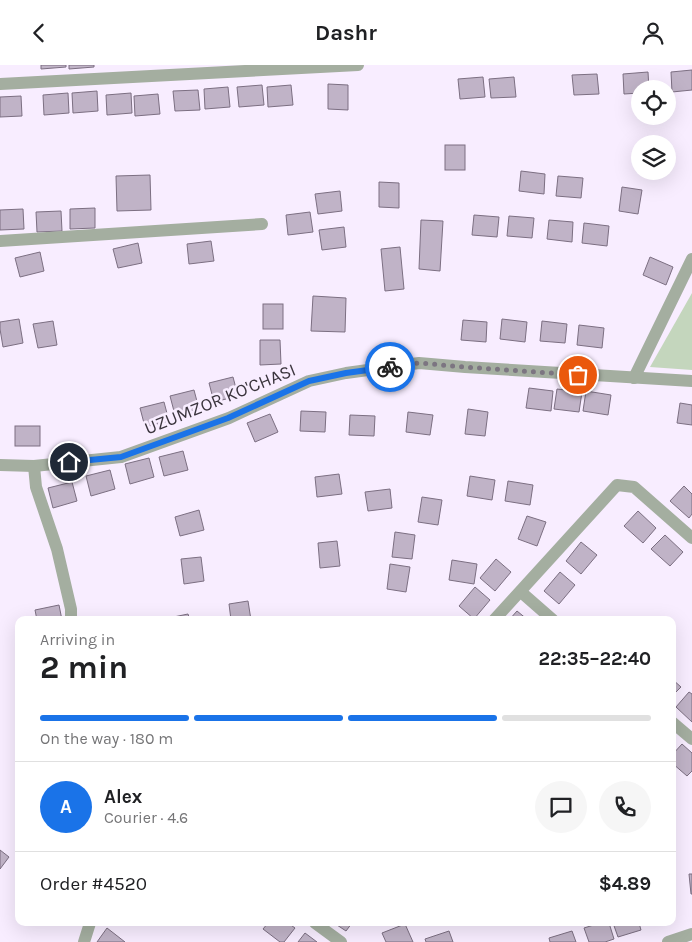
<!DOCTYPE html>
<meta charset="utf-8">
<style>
:root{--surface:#fff;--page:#f6f6f6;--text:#202124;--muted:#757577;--line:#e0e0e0;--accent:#1a73e8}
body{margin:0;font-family:Karla,sans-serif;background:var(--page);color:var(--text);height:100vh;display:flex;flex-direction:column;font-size:19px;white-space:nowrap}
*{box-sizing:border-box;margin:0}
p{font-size:16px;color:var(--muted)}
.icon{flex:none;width:28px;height:28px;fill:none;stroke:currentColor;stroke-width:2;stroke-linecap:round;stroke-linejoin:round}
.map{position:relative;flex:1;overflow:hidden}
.panel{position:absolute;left:15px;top:551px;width:661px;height:310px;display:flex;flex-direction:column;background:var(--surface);border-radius:10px;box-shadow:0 5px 20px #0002}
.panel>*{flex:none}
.fabs{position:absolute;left:631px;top:15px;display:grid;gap:10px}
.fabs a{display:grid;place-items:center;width:45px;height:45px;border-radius:50%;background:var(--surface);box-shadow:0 5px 20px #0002;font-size:25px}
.pin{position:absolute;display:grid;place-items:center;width:42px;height:42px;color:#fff;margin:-21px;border:2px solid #fff;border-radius:50%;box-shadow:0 1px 5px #0007}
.courier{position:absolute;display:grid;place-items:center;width:50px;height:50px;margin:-25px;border:4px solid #1a73e8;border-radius:50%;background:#fff;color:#222;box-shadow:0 1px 6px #0007}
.overview em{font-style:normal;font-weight:700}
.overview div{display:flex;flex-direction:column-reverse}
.overview{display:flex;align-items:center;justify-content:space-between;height:85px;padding:0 25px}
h1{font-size:32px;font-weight:700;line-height:38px}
.bar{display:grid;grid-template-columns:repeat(4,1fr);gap:8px 5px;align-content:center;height:60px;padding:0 25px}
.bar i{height:6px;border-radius:4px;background:var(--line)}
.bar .current{background:var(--accent)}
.bar p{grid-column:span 4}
.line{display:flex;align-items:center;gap:12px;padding:0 25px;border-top:1px solid var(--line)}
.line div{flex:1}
.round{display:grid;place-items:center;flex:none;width:52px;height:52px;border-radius:26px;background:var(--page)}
header{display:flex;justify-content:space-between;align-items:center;height:65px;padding:0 25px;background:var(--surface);font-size:22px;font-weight:700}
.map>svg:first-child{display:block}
</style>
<header><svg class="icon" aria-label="back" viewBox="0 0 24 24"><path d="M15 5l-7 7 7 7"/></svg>Dashr<svg class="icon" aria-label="person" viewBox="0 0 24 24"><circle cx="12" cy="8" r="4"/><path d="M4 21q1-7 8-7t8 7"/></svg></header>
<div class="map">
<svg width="692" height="877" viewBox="0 0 692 877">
<rect width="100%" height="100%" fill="#f8edff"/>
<path fill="#c4d6bd" d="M 692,228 L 692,305 L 650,302 Z"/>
<g fill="#c0b3c7" stroke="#7c6f82">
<path d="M 41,0 L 66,0 L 66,2 L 41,4 Z"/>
<path d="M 69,0 L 94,0 L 94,2 L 69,4 Z"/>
<path d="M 692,5 L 692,25 L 672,27 L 671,7 Z"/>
<path d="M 648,7 L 649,24 L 640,24 L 640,28 L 624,29 L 623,9 Z"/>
<path d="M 597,9 L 599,29 L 574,30 L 572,10 Z"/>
<path d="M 483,12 L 485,32 L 460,34 L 458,14 Z"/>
<path d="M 514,12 L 516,32 L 491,33 L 489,14 Z"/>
<path d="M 328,19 L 348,20 L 348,45 L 328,44 Z"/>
<path d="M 262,20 L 264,40 L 239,42 L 237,22 Z"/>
<path d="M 291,20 L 293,40 L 268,42 L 267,22 Z"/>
<path d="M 228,22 L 230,42 L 205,44 L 204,24 Z"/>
<path d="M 198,25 L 200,45 L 175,46 L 173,26 Z"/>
<path d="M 97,26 L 98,46 L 73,48 L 72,28 Z"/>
<path d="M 68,28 L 69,48 L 44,50 L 43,30 Z"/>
<path d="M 131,28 L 132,48 L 107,50 L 106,30 Z"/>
<path d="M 158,29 L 160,49 L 135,51 L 134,31 Z"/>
<path d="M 21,31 L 22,51 L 0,52 L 0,32 Z"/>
<rect x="445" y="80" width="20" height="25"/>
<path d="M 521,106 L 545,109 L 544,129 L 519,126 Z"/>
<path d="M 150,110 L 151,145 L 117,146 L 116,111 Z"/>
<path d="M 558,111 L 583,113 L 581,133 L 556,131 Z"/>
<path d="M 379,117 L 399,118 L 399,143 L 379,142 Z"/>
<path d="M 622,122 L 642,125 L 638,149 L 619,146 Z"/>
<path d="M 340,126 L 342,146 L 318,149 L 315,129 Z"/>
<path d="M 95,143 L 95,163 L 70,164 L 70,144 Z"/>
<path d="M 23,144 L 24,164 L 0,165 L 0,145 Z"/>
<path d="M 61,146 L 62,166 L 37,167 L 36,147 Z"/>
<path d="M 310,147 L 313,167 L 288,170 L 286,150 Z"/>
<path d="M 474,150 L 499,152 L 497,172 L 472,170 Z"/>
<path d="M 509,151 L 534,153 L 532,173 L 507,171 Z"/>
<path d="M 421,155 L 443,156 L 440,206 L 419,204 Z"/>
<path d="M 549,155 L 573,157 L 572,177 L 547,174 Z"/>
<path d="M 584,158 L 609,161 L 607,181 L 582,178 Z"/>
<path d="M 344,162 L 346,182 L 322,185 L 319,165 Z"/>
<path d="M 211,176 L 214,196 L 189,199 L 187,179 Z"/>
<path d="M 138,178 L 142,198 L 118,203 L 113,184 Z"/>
<path d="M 400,182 L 404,224 L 385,226 L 381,184 Z"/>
<path d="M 40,187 L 44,206 L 20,212 L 15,193 Z"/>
<path d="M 650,192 L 673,202 L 666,220 L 643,210 Z"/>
<path d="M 313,231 L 346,233 L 345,267 L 311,266 Z"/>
<rect x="263" y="239" width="20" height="25"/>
<path d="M 19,254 L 23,278 L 3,282 L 0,264 L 0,257 Z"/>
<path d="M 502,254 L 527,257 L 525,277 L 500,274 Z"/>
<path d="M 463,255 L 487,257 L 486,277 L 461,275 Z"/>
<path d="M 53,256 L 57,280 L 38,283 L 33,259 Z"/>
<path d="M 542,256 L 567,259 L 565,278 L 540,276 Z"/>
<path d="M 579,260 L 604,263 L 602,283 L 577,280 Z"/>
<path d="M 260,275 L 280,275 L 281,299 L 260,300 Z"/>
<path d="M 233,312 L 238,331 L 214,337 L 209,318 Z"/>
<path d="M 529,323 L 553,326 L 551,346 L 526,343 Z"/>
<path d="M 557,324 L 582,327 L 579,347 L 554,344 Z"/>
<path d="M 194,325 L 199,344 L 175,350 L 170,331 Z"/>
<path d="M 586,326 L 611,330 L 608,350 L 583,346 Z"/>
<path d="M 164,337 L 169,356 L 145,362 L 140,343 Z"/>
<path d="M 680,338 L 692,340 L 692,360 L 677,358 Z"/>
<path d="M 468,344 L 488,347 L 485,371 L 465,369 Z"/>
<path d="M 301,346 L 326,347 L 325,367 L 300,366 Z"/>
<path d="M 408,347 L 433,350 L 430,370 L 406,367 Z"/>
<path d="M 270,349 L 278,367 L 255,377 L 247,358 Z"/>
<path d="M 350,350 L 375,351 L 374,371 L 349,370 Z"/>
<rect x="15" y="361" width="25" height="20"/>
<path d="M 183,386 L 188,405 L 164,411 L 159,392 Z"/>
<path d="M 149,393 L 154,412 L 130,419 L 125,399 Z"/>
<path d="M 110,405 L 115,424 L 91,431 L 86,411 Z"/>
<path d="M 339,409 L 342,429 L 317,432 L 315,412 Z"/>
<path d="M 470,411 L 495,415 L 492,435 L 467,431 Z"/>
<path d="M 508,416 L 533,420 L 530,440 L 505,436 Z"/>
<path d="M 72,417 L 77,436 L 53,443 L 48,423 Z"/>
<path d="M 684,421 L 692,429 L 692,449 L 689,453 L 670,436 Z"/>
<path d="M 390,424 L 392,443 L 368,446 L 365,427 Z"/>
<path d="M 422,432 L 442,435 L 438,460 L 418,457 Z"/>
<path d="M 199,445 L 204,465 L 180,471 L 175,452 Z"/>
<path d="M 638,446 L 656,463 L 643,478 L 624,461 Z"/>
<path d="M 527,451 L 546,457 L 537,481 L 518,474 Z"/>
<path d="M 395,467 L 415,470 L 412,494 L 392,492 Z"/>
<path d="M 665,470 L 683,487 L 670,501 L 651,484 Z"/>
<path d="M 337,476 L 340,501 L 320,503 L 318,478 Z"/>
<path d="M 581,477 L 597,490 L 581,509 L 566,496 Z"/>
<path d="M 201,492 L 204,516 L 184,519 L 181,494 Z"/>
<path d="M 496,494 L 511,507 L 495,526 L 480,513 Z"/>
<path d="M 452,495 L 477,499 L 474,519 L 449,515 Z"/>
<path d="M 390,499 L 410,502 L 406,527 L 387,524 Z"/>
<path d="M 560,507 L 575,520 L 559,539 L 544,526 Z"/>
<path d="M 475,522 L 490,535 L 474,554 L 459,541 Z"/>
<path d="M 248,536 L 251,555 L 231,555 L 229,539 Z"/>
<path d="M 59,540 L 62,555 L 37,555 L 35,545 Z"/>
<path d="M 517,546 L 528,555 L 509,555 Z"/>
<path d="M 188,549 L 190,555 L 164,555 L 164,554 Z"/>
<path d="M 672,614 L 681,622 L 672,631 Z"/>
<path d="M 689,627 L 692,629 L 692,657 L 676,642 Z"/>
<path d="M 682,679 L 692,688 L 692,706 L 687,711 L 672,698 L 672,690 Z"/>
<path d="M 0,785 L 9,792 L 0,804 Z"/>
<path d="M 689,809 L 692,809 L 692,829 L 691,829 Z"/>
<path d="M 268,858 L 288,858 L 295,863 L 284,877 L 280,877 L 263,864 Z"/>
<path d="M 334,858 L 352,858 L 346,866 Z"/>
<path d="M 600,858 L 609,858 L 614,874 L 605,877 L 589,877 L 584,863 Z"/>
<path d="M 613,858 L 639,858 L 641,865 L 618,872 Z"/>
<path d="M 405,859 L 413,877 L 386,877 L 382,868 Z"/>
<path d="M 107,863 L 125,877 L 97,877 Z"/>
<path d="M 449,866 L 453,877 L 426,877 L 425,874 Z"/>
<path d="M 572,866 L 576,877 L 550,877 L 549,873 Z"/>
<path d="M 305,868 L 317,877 L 298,877 Z"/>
</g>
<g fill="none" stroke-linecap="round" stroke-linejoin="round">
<g stroke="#a4aea0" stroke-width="12">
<path d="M 0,19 L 358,0"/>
<path d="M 0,176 L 262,159"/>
<path d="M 634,313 L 692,194"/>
<path d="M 0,400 L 34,401 L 121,392 L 229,353 L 309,316 L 346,308 L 419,298 L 465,302 L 692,316"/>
<path d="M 34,401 L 36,422 L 57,484 L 71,544 L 71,555"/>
<path d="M 521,527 L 553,555"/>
<path d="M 494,555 L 617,420 L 634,422 L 692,473"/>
<path d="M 672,657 L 692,674"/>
<path d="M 315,858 L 341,877"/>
<path d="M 84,877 L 90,858"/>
<path d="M 668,877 L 692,869"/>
</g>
</g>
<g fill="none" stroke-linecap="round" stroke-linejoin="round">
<path stroke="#7c7581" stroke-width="5" stroke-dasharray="0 9" d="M 390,302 L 419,298 L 465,302 L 578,310"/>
<path stroke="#1a73e8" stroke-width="6" d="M 69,397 L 121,392 L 228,353 L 309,316 L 346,308 L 390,302"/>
</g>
<g text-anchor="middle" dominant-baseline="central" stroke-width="5" stroke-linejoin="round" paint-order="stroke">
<g font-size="18" fill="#3a343d" stroke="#f8edff">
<text transform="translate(220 334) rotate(-22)">UZUMZOR KO'CHASI</text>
</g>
</g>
</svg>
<div class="fabs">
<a><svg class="icon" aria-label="locate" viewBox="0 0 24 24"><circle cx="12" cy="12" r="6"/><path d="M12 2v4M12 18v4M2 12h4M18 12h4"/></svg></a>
<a><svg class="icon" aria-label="layers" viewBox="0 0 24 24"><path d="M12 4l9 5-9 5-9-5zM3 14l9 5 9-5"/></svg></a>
</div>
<div class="pin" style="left:578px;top:310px;background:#ea580c"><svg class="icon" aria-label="bag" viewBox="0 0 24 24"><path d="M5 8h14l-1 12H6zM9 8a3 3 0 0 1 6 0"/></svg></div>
<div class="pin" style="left:69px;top:397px;background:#1f2937"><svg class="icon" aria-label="home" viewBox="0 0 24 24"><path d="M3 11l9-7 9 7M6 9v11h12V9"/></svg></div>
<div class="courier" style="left:390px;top:302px"><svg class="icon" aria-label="bike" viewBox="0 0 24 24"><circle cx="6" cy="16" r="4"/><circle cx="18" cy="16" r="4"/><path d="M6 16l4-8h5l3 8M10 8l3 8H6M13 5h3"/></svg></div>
<section class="panel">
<div class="overview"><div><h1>2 min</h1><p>Arriving in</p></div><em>22:35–22:40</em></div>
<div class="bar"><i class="current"></i><i class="current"></i><i class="current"></i><i></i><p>On the way · 180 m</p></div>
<div class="line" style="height:90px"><b class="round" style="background:var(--accent);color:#fff">A</b><div><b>Alex</b><p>Courier · 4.6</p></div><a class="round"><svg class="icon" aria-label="chat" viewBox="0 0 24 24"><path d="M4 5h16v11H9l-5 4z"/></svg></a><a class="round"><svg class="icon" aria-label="phone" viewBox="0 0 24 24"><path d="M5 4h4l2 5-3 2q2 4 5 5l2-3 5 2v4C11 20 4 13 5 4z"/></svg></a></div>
<div class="line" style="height:65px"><div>Order #4520</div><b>$4.89</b></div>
</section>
</div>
